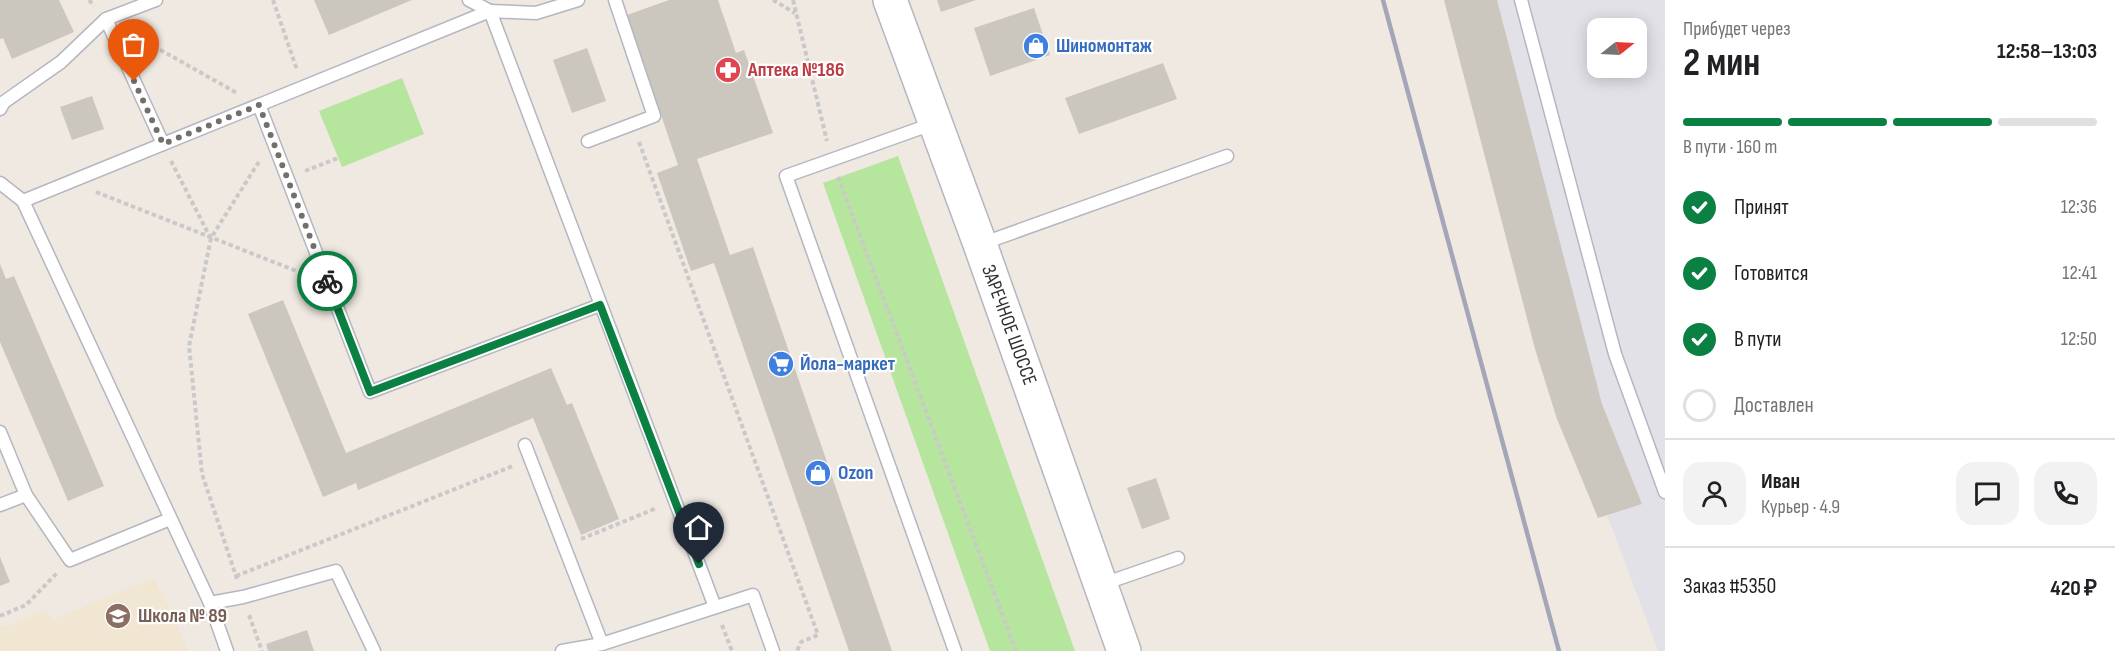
<!DOCTYPE html>
<html lang="ru">
<meta charset="utf-8">
<style>
:root{--surface:#fff;--page:#f2f2f2;--text:#202124;--muted:#757577;--line:#e0e0e0;--accent:#0b8043}
body{margin:0;font-family:"Sofia Sans Condensed",sans-serif;background:var(--page);color:var(--text);height:100vh;display:flex;flex-direction:column;font-size:22px;white-space:nowrap}
*{box-sizing:border-box;margin:0}
p{font-size:20px;color:var(--muted)}
.icon{flex:none;width:33px;height:33px;fill:none;stroke:currentColor;stroke-width:2;stroke-linecap:round;stroke-linejoin:round}
.map{position:relative;flex:1;overflow:hidden}
.details{display:flex;flex-direction:column;background:var(--surface);width:450px}
.details>*{flex:none}
.needle{width:39px;rotate:72deg}
.fabs{position:absolute;left:1587px;top:18px;display:grid;gap:12px}
.fabs a{display:grid;place-items:center;width:60px;height:60px;border-radius:12px;background:var(--surface);box-shadow:0 3px 15px #0003;font-size:30px}
.pin{position:absolute;display:grid;place-items:center;width:51px;height:51px;color:#fff;margin:-62px -26px;border-radius:50% 50% 50% 0;rotate:-45deg;box-shadow:0 0 6px #0007}
.pin .icon{rotate:45deg}
.courier{position:absolute;display:grid;place-items:center;width:60px;height:60px;margin:-30px;border:4px solid #0b8043;border-radius:50%;background:#fff;color:#222;box-shadow:0 2px 8px #0007}
.summary em{font-style:normal;font-weight:700}
.summary div{display:flex;flex-direction:column-reverse}
.summary{display:flex;align-items:center;justify-content:space-between;height:102px;padding:0 18px}
h1{font-size:39px;font-weight:700;line-height:45px}
.bar{display:grid;grid-template-columns:repeat(4,1fr);gap:9px 6px;align-content:center;height:72px;padding:0 18px}
.bar i{height:8px;border-radius:4px;background:var(--line)}
.bar .current{background:var(--accent)}
.bar p{grid-column:span 4}
.line{display:flex;align-items:center;gap:15px;padding:0 18px;border-top:2px solid var(--line)}
.line div{flex:1}
.round{display:grid;place-items:center;flex:none;width:63px;height:63px;border-radius:18px;background:var(--page)}
ol{padding:0 18px;list-style:none}
li{display:flex;align-items:center;gap:18px;height:66px}
li p{margin-inline-start:auto}
li .icon{padding:6px;border-radius:50%;background:var(--accent);color:#fff;stroke-width:4}
li:last-child{color:var(--muted)}
li i{width:33px;height:33px;border:3px solid var(--line);border-radius:50%}
main{display:flex;flex:1;min-height:0}
.map>svg:first-child{display:block}
</style>
<main>
<div class="map">
<svg width="1665" height="651" viewBox="0 0 1665 651">
<rect width="100%" height="100%" fill="#efe9e1"/>
<path fill="#e3e1e8" fill-rule="evenodd" d="M 1454,0 L 1665,0 L 1665,651 L 1658,651 L 1557,381 ZM 1598,28 L 1636,28 L 1636,68 L 1598,68 Z"/>
<path fill="#f0e6d1" d="M 153,578 L 171,611 L 188,651 L 0,651 L 0,628 L 46,610 L 52,620 Z"/>
<g fill="#b6e59e">
<path d="M 402,78 L 424,134 L 342,167 L 319,111 Z"/>
<path d="M 898,156 L 1075,651 L 990,651 L 823,183 Z"/>
</g>
<g fill="#cbc7bf">
<path d="M 0,0 L 59,0 L 74,32 L 12,59 L 3,38 L 0,39 Z"/>
<path d="M 314,0 L 412,0 L 329,35 Z"/>
<path d="M 669,0 L 718,0 L 736,53 L 744,50 L 773,133 L 697,159 L 730,255 L 753,247 L 892,651 L 849,651 L 714,263 L 691,271 L 657,173 L 678,165 L 627,15 Z"/>
<path d="M 937,0 L 976,0 L 941,12 Z"/>
<path d="M 1444,0 L 1497,0 L 1602,404 L 1642,504 L 1598,518 L 1557,419 L 1535,349 Z"/>
<path d="M 1034,8 L 1050,55 L 990,76 L 974,28 Z"/>
<path d="M 587,48 L 606,101 L 572,113 L 553,60 Z"/>
<path d="M 1163,63 L 1177,99 L 1079,134 L 1065,98 Z"/>
<path d="M 92,96 L 104,129 L 72,140 L 60,107 Z"/>
<path d="M 0,264 L 6,279 L 14,276 L 104,486 L 68,501 L 0,342 Z"/>
<path d="M 283,300 L 346,453 L 551,368 L 567,405 L 572,403 L 619,519 L 581,535 L 533,418 L 358,490 L 356,483 L 323,497 L 248,314 Z"/>
<path d="M 1156,478 L 1170,519 L 1142,529 L 1127,488 Z"/>
<path d="M 0,557 L 10,582 L 0,586 Z"/>
<path d="M 307,630 L 314,651 L 268,651 L 266,644 Z"/>
</g>
<g fill="none" stroke-linecap="round" stroke-linejoin="round">
<g stroke="#b4b7c1" stroke-width="15">
<g id="service">
<path d="M 469,0 L 490,11 L 715,607"/>
<path d="M 1521,0 L 1615,354 L 1665,492"/>
<path d="M 106,19 L 163,144"/>
<path d="M 259,105 L 370,392 L 600,305"/>
<path d="M 0,109 L 4,102 L 61,62 L 106,19 L 156,0"/>
<path d="M 935,123 L 786,176 L 955,651"/>
<path d="M 588,141 L 654,116 L 615,0"/>
<path d="M 0,183 L 23,201"/>
<path d="M 981,244 L 1227,156"/>
<path d="M 0,432 L 26,495"/>
<path d="M 525,445 L 602,644"/>
<path d="M 0,505 L 26,495 L 70,560 L 170,519"/>
<path d="M 1103,584 L 1178,558"/>
<path d="M 210,603 L 243,597 L 336,571 L 374,651"/>
<path d="M 227,651 L 210,603 L 23,201 L 490,11 L 536,13 L 578,0"/>
<path d="M 562,651 L 602,644 L 753,595 L 773,651"/>
</g>
</g>
<g stroke="#b4b7c1" stroke-width="36">
<path id="secondary" d="M 890,0 L 980,244 L 1124,651"/>
</g>
<g stroke="#c9c9c9" stroke-width="4" stroke-dasharray="4.5 3" stroke-linecap="butt">
<path d="M 89,0 L 94,6"/>
<path d="M 273,0 L 297,70"/>
<path d="M 773,0 L 795,13"/>
<path d="M 793,0 L 827,141"/>
<path d="M 134,35 L 237,93"/>
<path d="M 639,142 L 818,635 L 801,642 L 797,651"/>
<path d="M 171,161 L 210,237"/>
<path d="M 305,171 L 338,158"/>
<path d="M 838,177 L 1016,651"/>
<path d="M 96,192 L 304,274"/>
<path d="M 581,539 L 657,508"/>
<path d="M 236,576 L 513,466"/>
<path d="M 237,579 L 202,474 L 189,346 L 211,238 L 260,160"/>
<path d="M 249,615 L 262,651"/>
<path d="M 0,616 L 26,605 L 57,573"/>
<path d="M 722,625 L 732,651"/>
</g>
<use href="#service" stroke="#fff" stroke-width="12"/>
<use href="#secondary" stroke="#fff" stroke-width="33"/>
<path stroke="#a3a6b8" stroke-width="4.5" d="M 1383,0 L 1559,651"/>
</g>
<g fill="none" stroke-linecap="round" stroke-linejoin="round">
<path stroke="#726f6d" stroke-width="6" stroke-dasharray="0 10.8" d="M 134,81 L 163,144 L 259,105 L 327,281"/>
<path stroke="#0b8043" stroke-width="8" d="M 327,281 L 370,392 L 600,305 L 699,564"/>
</g>
<defs>
<g id="shop-disc" transform="scale(1.35)"><circle r="9.5" fill="#3f7fe0" stroke="#fff"/><path d="M-5-2.5h2.3a2.7 3.5 0 0 1 5.4 0H5L5.5 6h-11ZM-1.5-2.5h3a1.5 2.3 0 0 0-3 0Z" fill="#fff"/></g>
<g id="pharmacy-disc" transform="scale(1.35)"><circle r="9.5" fill="#e0444e" stroke="#fff"/><path d="M-2-6h4v4h4v4h-4v4h-4v-4h-4v-4h4Z" fill="#fff"/></g>
<g id="supermarket-disc" transform="scale(1.35)"><circle r="9.5" fill="#3f7fe0" stroke="#fff"/><path d="M-6-5.5h2.5l.6 2H6L4.5 2H-2.5L-4.4-4H-6ZM-1.5 3.2a1.3 1.3 0 1 0 .1 0ZM3 3.2a1.3 1.3 0 1 0 .1 0Z" fill="#fff"/></g>
<g id="school-disc" transform="scale(1.35)"><circle r="9.5" fill="#8d6e63" stroke="#fff"/><path d="M0-5L7-2L0 1L-7-2ZM-4 1L0 2.5L4 1V4Q0 6-4 4Z" fill="#fff"/></g>
</defs>
<g fill-rule="evenodd">
<use href="#shop-disc" x="1036" y="46"/>
<use href="#pharmacy-disc" x="728" y="70"/>
<use href="#supermarket-disc" x="781" y="364"/>
<use href="#shop-disc" x="818" y="473"/>
<use href="#school-disc" x="118" y="616"/>
</g>
<g text-anchor="middle" dominant-baseline="central" stroke-width="4.5" stroke-linejoin="round" paint-order="stroke">
<g font-size="20" font-weight="bold" fill="#366cbe" stroke="#fff" text-anchor="start">
<text x="1056" y="46">Шиномонтаж</text>
<text x="800" y="364">Йола-маркет</text>
<text x="838" y="473">Ozon</text>
</g>
<g font-size="20" font-weight="bold" fill="#be3a42" stroke="#fff" text-anchor="start">
<text x="748" y="70">Аптека №186</text>
</g>
<g font-size="20" fill="#2e2e2e" stroke="#fff">
<text transform="translate(1009 325) rotate(70)">ЗАРЕЧНОЕ ШОССЕ</text>
</g>
<g font-size="20" font-weight="bold" fill="#785e54" stroke="#fff" text-anchor="start">
<text x="138" y="616">Школа № 89</text>
</g>
</g>
</svg>
<div class="fabs">
<a><svg class="needle" viewBox="-14 -14 28 28"><path d="M0-13l5 13h-10z" fill="#e53935"/><path d="M0 13l5-13h-10z" fill="#757577"/></svg></a>
</div>
<div class="pin" style="left:134px;top:81px;background:#ea580c"><svg class="icon" aria-label="bag" viewBox="0 0 24 24"><path d="M5 8h14l-1 12H6zM9 8a3 3 0 0 1 6 0"/></svg></div>
<div class="pin" style="left:699px;top:564px;background:#1f2937"><svg class="icon" aria-label="home" viewBox="0 0 24 24"><path d="M3 11l9-7 9 7M6 9v11h12V9"/></svg></div>
<div class="courier" style="left:327px;top:281px"><svg class="icon" aria-label="bike" viewBox="0 0 24 24"><circle cx="6" cy="16" r="4"/><circle cx="18" cy="16" r="4"/><path d="M6 16l4-8h5l3 8M10 8l3 8H6M13 5h3"/></svg></div>
</div>
<section class="details">
<div class="summary"><div><h1>2 мин</h1><p>Прибудет через</p></div><em>12:58–13:03</em></div>
<div class="bar"><i class="current"></i><i class="current"></i><i class="current"></i><i></i><p>В пути · 160 m</p></div>
<ol>
<li><svg class="icon" aria-label="check" viewBox="0 0 24 24"><path d="M5 12l5 5 9-10"/></svg>Принят<p>12:36</p></li>
<li><svg class="icon" aria-label="check" viewBox="0 0 24 24"><path d="M5 12l5 5 9-10"/></svg>Готовится<p>12:41</p></li>
<li><svg class="icon" aria-label="check" viewBox="0 0 24 24"><path d="M5 12l5 5 9-10"/></svg>В пути<p>12:50</p></li>
<li><i></i>Доставлен</li>
</ol>
<div class="line" style="height:108px"><a class="round"><svg class="icon" aria-label="person" viewBox="0 0 24 24"><circle cx="12" cy="8" r="4"/><path d="M4 21q1-7 8-7t8 7"/></svg></a><div><b>Иван</b><p>Курьер · 4.9</p></div><a class="round"><svg class="icon" aria-label="chat" viewBox="0 0 24 24"><path d="M4 5h16v11H9l-5 4z"/></svg></a><a class="round"><svg class="icon" aria-label="phone" viewBox="0 0 24 24"><path d="M5 4h4l2 5-3 2q2 4 5 5l2-3 5 2v4C11 20 4 13 5 4z"/></svg></a></div>
<div class="line" style="height:78px"><div>Заказ #5350</div><b>420 ₽</b></div>
</section>
</main>
